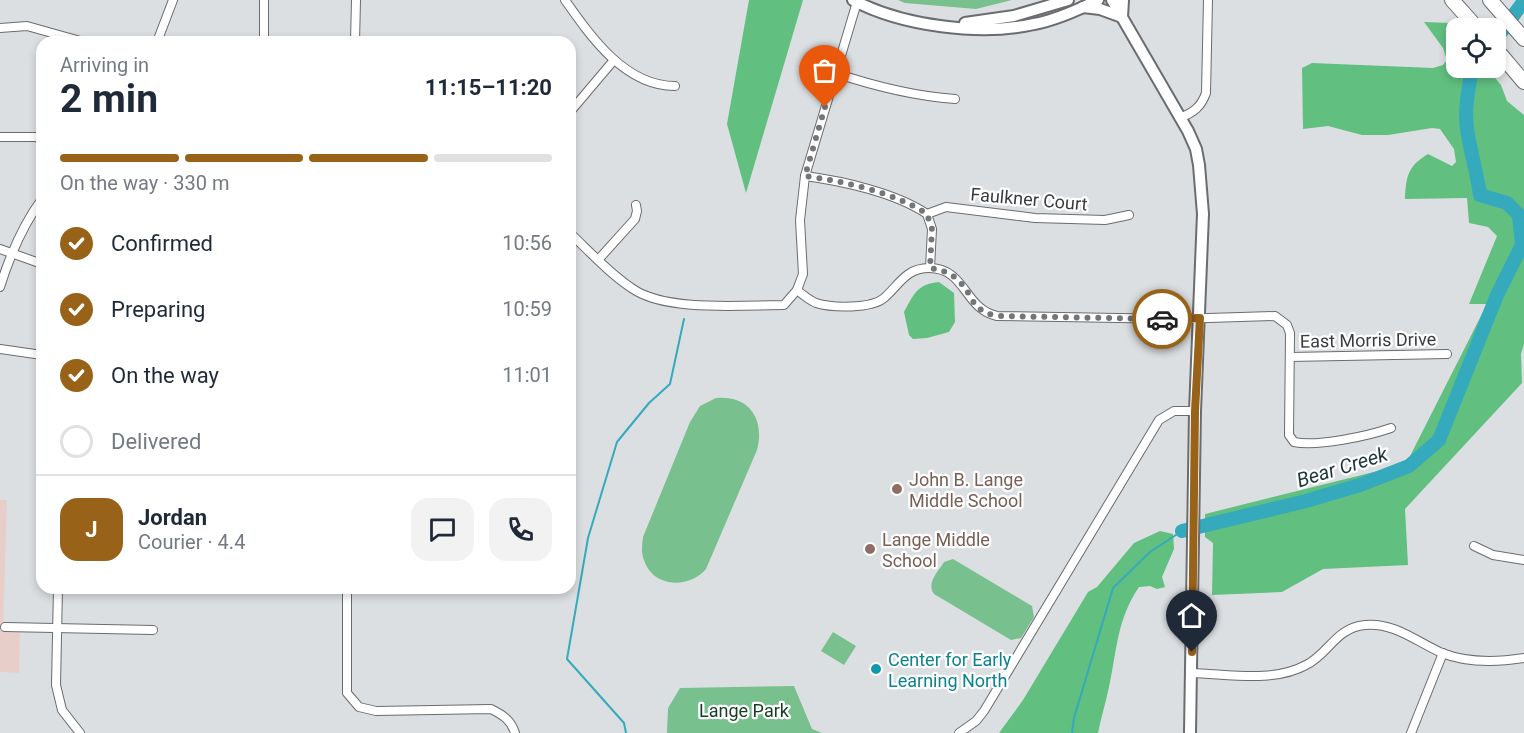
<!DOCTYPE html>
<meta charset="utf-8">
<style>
:root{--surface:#fff;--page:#f2f2f3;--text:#1f2937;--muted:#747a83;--line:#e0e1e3;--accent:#986319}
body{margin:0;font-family:Roboto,sans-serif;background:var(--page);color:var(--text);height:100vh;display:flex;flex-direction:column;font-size:22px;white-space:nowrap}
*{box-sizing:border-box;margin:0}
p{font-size:20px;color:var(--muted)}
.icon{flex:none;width:33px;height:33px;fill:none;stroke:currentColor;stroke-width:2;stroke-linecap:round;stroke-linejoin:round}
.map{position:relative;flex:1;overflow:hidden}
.sheet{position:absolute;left:36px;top:36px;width:540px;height:558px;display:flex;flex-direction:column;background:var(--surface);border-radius:18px;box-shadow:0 3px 9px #0003}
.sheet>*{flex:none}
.fabs{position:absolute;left:1446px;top:18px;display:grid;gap:12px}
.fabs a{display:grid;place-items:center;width:60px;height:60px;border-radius:12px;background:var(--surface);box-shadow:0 3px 9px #0003;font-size:30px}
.pin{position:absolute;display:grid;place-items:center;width:51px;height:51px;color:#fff;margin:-62px -26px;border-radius:50% 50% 50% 0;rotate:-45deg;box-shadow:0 0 6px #0007}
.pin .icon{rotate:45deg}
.courier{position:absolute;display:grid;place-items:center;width:60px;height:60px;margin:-30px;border:4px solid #986319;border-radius:50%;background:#fff;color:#222;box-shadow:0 2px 8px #0007}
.head em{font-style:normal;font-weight:700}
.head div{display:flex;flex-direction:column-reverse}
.head{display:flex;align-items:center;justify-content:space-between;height:102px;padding:0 24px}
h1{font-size:39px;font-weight:700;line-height:45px}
.bar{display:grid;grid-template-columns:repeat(4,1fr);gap:9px 6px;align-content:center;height:72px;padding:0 24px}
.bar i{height:8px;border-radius:4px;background:var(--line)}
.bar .current{background:var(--accent)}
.bar p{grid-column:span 4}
.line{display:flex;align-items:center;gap:15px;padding:0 24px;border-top:2px solid var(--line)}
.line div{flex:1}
.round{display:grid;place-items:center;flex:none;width:63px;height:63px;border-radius:18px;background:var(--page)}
ol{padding:0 24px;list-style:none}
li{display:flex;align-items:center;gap:18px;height:66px}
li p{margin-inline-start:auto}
li .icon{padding:6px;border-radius:50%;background:var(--accent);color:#fff;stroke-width:4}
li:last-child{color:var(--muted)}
li i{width:33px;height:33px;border:3px solid var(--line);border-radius:50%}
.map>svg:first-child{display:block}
</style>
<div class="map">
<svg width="1524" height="733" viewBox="0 0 1524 733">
<rect width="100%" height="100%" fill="#dcdfe2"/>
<path fill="#e8cec8" d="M 0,500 L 7,500 L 3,631 L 20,632 L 19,673 L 0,672 Z"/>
<g fill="#78c08e">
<path d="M 898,0 L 1012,0 L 976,9 L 905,3 Z"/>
<path d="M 716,398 C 750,395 765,420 757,450 L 706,569 C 689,589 653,588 644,560 C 641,553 642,545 643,537 L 690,422 L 700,406 Z"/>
<path d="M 953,559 L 1032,606 L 1034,617 L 1021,638 L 1011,640 L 934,594 C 926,583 938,572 944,562 Z"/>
<path d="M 833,632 L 856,646 L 844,665 L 821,651 Z"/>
<path d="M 794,686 L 812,729 L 822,733 L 667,733 L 668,708 L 680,688 Z"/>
</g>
<g fill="#61bf80">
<path d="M 749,0 L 803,0 L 746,193 L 727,124 Z"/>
<path d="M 1424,22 L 1451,23 L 1456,30 L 1456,68 L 1487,68 L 1501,85 L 1507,101 L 1524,115 L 1524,344 L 1521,354 L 1522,383 L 1405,509 L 1408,565 L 1323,569 L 1282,592 L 1212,595 L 1213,543 L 1205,537 L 1205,514 L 1406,464 L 1487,304 L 1469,304 L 1497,236 L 1488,227 L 1469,223 L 1467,198 L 1405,199 C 1406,176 1408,166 1428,154 L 1452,166 L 1456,162 L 1454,149 L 1440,129 L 1432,128 L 1388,135 L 1362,135 L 1328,126 L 1303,129 L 1302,68 L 1312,63 L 1433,68 L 1443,65 L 1447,60 L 1443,48 Z"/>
<path d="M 939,282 L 954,293 L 955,322 L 949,332 L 927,338 L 913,339 L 909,335 L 904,312 C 914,294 917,284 939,282 Z"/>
<path d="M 1160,531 L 1173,534 L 1174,549 L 1162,577 L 1165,587 L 1157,589 L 1150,586 L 1139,587 C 1117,619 1117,650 1109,687 C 1106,702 1101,717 1098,733 L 999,733 L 1023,700 L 1088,592 L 1097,587 L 1134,543 Z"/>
</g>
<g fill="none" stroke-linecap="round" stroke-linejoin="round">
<g stroke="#35aabc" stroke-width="2">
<path d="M 1520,225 L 1524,223"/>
<path d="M 626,733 L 624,723 L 567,659 L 588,538 L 617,442 L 649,403 L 670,384 L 684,319"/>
<path d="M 1072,733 L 1074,718 L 1113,588 L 1150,552 L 1182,531"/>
</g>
<g stroke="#35aabc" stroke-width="14">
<path d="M 1496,39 L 1524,1"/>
<path d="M 1182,531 L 1306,501 L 1360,485 L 1409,466 L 1439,440 L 1497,295 L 1522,245 L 1519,215 L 1507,203 L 1480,195 C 1477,172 1470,151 1467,129 C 1464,109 1469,87 1472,68"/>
</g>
<g stroke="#6a6c6f" stroke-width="10">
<g id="street">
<path d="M 565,0 C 591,37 625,86 675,86"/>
<path d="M 0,28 L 27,26 L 84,42"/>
<path d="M 157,42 L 173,0"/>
<path d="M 264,42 L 264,0"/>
<path d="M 355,42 L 356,0"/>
<path d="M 835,73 C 874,86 913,96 955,99"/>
<path d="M 570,112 L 614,60"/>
<path d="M 1180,118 C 1194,112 1201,107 1206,93 L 1208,0"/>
<path d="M 0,137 L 37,137 L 42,142"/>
<path d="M 805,176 C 843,181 896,193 927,214 L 932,229 L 930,268"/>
<path d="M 927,214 L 946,207 L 1035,218 L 1105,220 L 1129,215"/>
<path d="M 570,233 C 590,252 610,274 633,289 C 667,312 743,305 784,305 L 797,290 L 803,274 L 800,220 L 805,176 L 857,2"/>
<path d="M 0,249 L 42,264"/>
<path d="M 598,260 L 635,219 L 637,211 L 636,205"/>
<path d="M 0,287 C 10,255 22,226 42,199"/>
<path d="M 797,290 C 803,295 809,300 816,303 C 832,308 871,309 884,298 C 899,285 906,268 929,268 C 966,268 964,309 997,316 L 1177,319 L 1275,316 L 1287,325 L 1290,333 L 1289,435 L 1294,442 C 1317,447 1368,436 1391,428"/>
<path d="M 0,349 L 42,355"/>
<path d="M 1290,357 L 1447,354"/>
<path d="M 1474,546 L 1493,555 L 1524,560"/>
<path d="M 58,588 L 56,685 L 62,710 L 80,733"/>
<path d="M 347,588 L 347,693 L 359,707 L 376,711 L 491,709 C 503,715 511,720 515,733"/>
<path d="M 5,627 L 153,630"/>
<path d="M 1192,673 C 1229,674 1273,683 1306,665 C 1329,654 1335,628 1365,625 C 1394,622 1417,642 1442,653 C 1467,663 1498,662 1524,658"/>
<path d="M 959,733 L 976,721 L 984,711 L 1159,420 L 1174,411 L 1195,411"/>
<path d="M 1411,733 L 1443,653"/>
</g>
</g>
<g stroke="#6a6c6f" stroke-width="14">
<g id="secondary">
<path d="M 853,0 C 902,26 980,36 1034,24 C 1056,20 1078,10 1098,0"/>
<path d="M 1112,0 L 1188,131 L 1196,149 L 1199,165 L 1203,214 L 1195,411 L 1190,733"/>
<path d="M 1083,7 L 1100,9 L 1122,17 L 1123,0"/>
<path d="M 965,23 L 1014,16 L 1068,0"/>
</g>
</g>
<g stroke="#6a6c6f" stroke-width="16">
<g id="highway">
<path d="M 1452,0 L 1477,28"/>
<path d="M 1490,0 L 1524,39"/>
<path d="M 1496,49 L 1524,82"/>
</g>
</g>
<use href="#street" stroke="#fff" stroke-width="8"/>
<use href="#secondary" stroke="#fff" stroke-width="10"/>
<use href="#highway" stroke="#fff" stroke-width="14"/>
</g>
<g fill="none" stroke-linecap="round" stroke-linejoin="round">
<path stroke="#737577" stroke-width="6" stroke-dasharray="0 10.8" d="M 825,107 L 805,176 C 843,181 896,193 927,214 L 932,229 L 930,268 C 942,270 952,273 960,282 C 975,298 970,310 997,316 L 1162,319"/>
<path stroke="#986319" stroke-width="8" d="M 1162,319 L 1200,318 L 1195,411 L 1192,652"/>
</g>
<g fill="#8d6e63" stroke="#fff" stroke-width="2">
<circle cx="897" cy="489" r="6"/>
<circle cx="870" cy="549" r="6"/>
</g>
<circle fill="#0f9aa8" stroke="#fff" stroke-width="2" cx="876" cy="669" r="6"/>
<g text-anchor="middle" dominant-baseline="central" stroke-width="4.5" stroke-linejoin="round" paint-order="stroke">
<g font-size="18" fill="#3b3c3d" stroke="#fff">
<text transform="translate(1029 199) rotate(5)">Faulkner Court</text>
<text transform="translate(1368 340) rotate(-1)">East Morris Drive</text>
</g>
<g font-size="18" fill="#785e54" stroke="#fff" text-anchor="start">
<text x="909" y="479">John B. Lange<tspan x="909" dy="21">Middle School</tspan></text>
<text x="882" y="539">Lange Middle<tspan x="882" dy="21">School</tspan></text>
</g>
<g font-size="18" fill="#0d838f" stroke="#fff" text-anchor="start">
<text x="888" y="659">Center for Early<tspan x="888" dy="21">Learning North</tspan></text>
</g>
<g font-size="18" fill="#163e24" stroke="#fff">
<text x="744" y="710">Lange Park</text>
</g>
<g font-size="20" font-style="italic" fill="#1d363a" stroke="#fff">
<text transform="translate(1342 467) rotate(-17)">Bear Creek</text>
</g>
</g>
</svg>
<div class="fabs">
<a><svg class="icon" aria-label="locate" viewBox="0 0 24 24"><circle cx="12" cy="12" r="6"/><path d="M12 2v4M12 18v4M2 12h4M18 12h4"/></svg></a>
</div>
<div class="pin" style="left:825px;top:107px;background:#ea580c"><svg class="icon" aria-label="bag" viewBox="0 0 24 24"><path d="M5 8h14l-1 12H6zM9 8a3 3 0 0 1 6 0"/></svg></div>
<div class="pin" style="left:1192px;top:652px;background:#1f2937"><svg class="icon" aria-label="home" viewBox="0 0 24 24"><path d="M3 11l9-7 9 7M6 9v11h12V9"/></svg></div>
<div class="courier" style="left:1162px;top:319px"><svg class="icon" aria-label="car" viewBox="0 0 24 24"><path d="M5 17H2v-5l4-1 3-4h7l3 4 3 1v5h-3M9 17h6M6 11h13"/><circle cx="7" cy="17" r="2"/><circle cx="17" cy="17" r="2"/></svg></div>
<section class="sheet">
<div class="head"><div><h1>2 min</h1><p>Arriving in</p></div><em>11:15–11:20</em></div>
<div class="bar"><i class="current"></i><i class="current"></i><i class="current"></i><i></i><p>On the way · 330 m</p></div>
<ol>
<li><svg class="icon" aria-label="check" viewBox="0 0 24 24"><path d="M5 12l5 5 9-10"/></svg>Confirmed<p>10:56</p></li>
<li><svg class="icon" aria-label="check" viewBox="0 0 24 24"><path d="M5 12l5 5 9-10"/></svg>Preparing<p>10:59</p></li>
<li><svg class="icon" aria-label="check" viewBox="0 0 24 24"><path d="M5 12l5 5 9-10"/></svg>On the way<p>11:01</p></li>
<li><i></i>Delivered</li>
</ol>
<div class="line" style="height:108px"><b class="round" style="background:var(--accent);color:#fff">J</b><div><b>Jordan</b><p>Courier · 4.4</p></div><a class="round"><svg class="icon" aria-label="chat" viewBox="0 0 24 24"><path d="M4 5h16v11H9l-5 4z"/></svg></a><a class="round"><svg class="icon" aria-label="phone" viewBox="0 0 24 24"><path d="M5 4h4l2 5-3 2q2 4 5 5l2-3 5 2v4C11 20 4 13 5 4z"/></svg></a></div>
</section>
</div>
